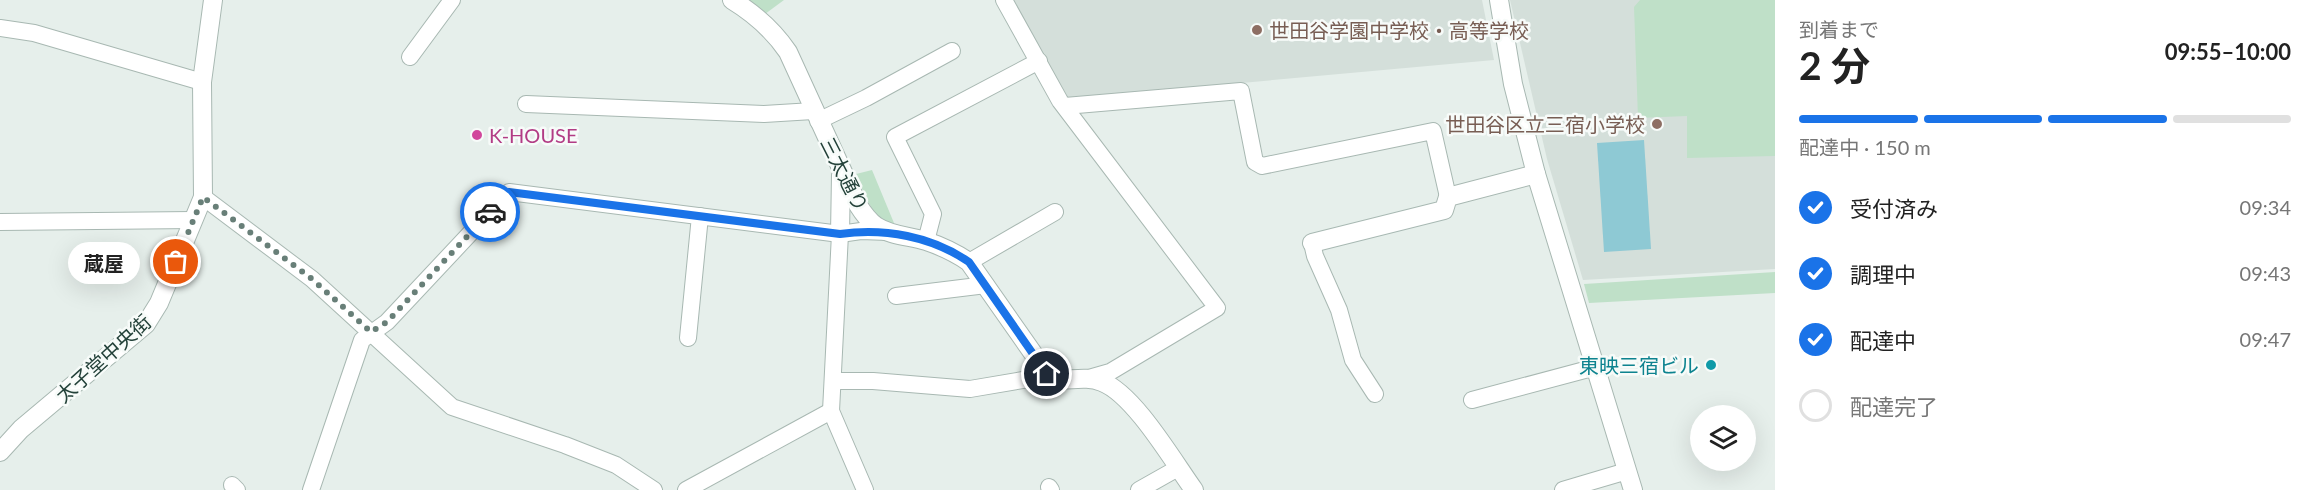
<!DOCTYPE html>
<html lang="ja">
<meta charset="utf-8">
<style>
:root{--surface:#fff;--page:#f6f6f6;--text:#222;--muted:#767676;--line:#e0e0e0;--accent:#1a73e8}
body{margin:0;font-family:Lato,"Noto Sans JP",sans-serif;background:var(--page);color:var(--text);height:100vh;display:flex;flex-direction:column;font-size:22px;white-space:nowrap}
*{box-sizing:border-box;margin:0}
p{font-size:20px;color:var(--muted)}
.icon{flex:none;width:33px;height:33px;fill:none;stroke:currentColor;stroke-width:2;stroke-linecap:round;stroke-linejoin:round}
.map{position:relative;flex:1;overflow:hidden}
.panel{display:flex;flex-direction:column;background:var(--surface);width:540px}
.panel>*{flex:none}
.buttons{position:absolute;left:1690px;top:405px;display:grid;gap:12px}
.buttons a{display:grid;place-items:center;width:66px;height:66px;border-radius:50%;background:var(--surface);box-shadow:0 6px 24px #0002;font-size:30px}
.pin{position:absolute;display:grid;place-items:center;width:51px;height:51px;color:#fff;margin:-26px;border:3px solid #fff;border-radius:50%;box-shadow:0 2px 6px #0007}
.courier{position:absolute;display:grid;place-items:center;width:60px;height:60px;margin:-30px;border:4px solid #1a73e8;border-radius:50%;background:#fff;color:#222;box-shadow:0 2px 8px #0007}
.bubble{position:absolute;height:42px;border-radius:21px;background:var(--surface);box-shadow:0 6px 24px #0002;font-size:20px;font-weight:700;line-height:42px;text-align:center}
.summary em{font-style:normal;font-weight:700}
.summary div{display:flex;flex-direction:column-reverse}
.summary{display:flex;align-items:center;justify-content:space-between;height:102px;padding:0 24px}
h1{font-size:39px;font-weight:700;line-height:45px}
.bar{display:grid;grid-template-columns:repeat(4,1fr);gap:9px 6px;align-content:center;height:72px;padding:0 24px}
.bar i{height:8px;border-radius:4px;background:var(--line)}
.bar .active{background:var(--accent)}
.bar p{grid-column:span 4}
ol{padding:0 24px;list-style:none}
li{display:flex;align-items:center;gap:18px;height:66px}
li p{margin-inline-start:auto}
li .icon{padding:6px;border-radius:50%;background:var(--accent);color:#fff;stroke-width:4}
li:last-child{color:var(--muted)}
li i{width:33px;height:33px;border:3px solid var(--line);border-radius:50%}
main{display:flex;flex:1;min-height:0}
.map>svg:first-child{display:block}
</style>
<main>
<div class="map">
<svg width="1775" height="490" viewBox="0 0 1775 490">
<rect width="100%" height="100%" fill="#e6efeb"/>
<g fill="#d4dfda">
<path d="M 1009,0 L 1482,0 L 1494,60 L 1064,99 Z"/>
<path d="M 1510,0 L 1775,0 L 1775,269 L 1583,280 L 1547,159 Z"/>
</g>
<g fill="#bfe0c8">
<path d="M 746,0 L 784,0 L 765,14 Z"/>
<path d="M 1640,0 L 1775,0 L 1775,156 L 1687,158 L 1687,116 L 1638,118 L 1634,7 Z"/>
<path d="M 872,170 L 894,223 L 887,224 C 870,212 864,193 856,174 Z"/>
<path d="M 1775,272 L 1775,293 L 1589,303 L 1584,284 Z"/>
</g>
<path fill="#8ec9d4" d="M 1644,140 L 1651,249 L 1604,252 L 1597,143 Z"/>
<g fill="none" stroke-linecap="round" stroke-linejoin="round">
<g stroke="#a8b8b2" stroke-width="18">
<g id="service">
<path d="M 1004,0 L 1060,101 L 1217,308 L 1110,372 L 1089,378"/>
<path d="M 0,28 L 34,33 L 202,82"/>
<path d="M 410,57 L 452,0"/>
<path d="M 526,104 L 764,114 L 813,111"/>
<path d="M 1065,106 L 1241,91 L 1255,162 L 1262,166 L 1433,131 L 1448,197"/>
<path d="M 818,121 L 866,98 L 952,51"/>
<path d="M 203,197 L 312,279 L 452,407 L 565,445 L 616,465 L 654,490"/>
<path d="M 0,222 L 193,220"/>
<path d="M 926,241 L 933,214 L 895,137 L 1039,61"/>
<path d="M 1312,243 L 1315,256 L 1339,310 L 1353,360 L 1375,394"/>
<path d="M 969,262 L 1055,212"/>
<path d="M 896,296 L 986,285"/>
<path d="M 688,338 L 700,216"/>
<path d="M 833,381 L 873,381 L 970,389 L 1029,379 L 1051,379"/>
<path d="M 1472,400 L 1596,367"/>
<path d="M 831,411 L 840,234"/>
<path d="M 232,485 L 237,490"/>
<path d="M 1049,487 L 1051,490"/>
<path d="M 311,490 L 362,340 L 387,322 L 509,192 L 840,234 L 861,231 L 888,232"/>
<path d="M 686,490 L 831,411 L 865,490"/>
<path d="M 1139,490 L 1178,468"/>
<path d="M 1563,490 L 1627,471"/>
</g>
</g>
<g stroke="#a8b8b2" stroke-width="20">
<g id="minor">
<path d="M 732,0 C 755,14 773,30 788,52 L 858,205 C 863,213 869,221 876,226 C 891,236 910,236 926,241 C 941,246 956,253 969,262 L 1051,379 C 1068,382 1084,375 1102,382 C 1134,394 1173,461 1194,490"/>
<path d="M 1499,0 L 1513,84 L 1536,174 L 1633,490"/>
<path d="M 840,234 L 841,175"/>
<path d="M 1312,243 L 1444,210 L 1448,197 L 1536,174"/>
<path d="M 0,452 L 21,429 L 146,324 L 159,303 L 203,197 L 202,82 L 213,0"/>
</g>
</g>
<use href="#service" stroke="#fff" stroke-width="16"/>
<use href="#minor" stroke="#fff" stroke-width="18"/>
</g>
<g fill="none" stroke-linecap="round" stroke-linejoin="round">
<path stroke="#687f78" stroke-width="6" stroke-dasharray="0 10.8" d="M 176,262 L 203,197 L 312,279 L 371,332 L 387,322 L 490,212"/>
<path stroke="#1a73e8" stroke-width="8" d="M 490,212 L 509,192 L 840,234 C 885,228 931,236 969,262 L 1047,374"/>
</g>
<g fill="#8d6e63" stroke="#f7fbf9" stroke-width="2">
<circle cx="1257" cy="30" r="6"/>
<circle cx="1657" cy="124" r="6"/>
</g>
<circle fill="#d1479c" stroke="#f7fbf9" stroke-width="2" cx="477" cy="135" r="6"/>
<circle fill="#0f9aa8" stroke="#f7fbf9" stroke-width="2" cx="1711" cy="365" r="6"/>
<g text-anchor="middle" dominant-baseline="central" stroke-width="5" stroke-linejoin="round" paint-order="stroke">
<g font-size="20" fill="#785e54" stroke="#f7fbf9" text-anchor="start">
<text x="1269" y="30">世田谷学園中学校・高等学校</text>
<text x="1645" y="124" text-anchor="end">世田谷区立三宿小学校</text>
</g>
<g font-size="20" fill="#b23c85" stroke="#f7fbf9" text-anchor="start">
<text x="489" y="135">K-HOUSE</text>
</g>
<g font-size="20" fill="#24423a" stroke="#f7fbf9">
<text transform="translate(845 174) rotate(63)">三太通り</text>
<text transform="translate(103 358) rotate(-42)">太子堂中央街</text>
</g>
<g font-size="20" fill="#0d838f" stroke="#f7fbf9" text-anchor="end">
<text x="1699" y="365">東映三宿ビル</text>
</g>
</g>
</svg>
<div class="buttons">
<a><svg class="icon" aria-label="layers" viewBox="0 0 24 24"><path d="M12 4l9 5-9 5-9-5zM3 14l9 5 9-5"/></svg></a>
</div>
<div class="pin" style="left:176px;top:262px;background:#ea580c"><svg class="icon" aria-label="bag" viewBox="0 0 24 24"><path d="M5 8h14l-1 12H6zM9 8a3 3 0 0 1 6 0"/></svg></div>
<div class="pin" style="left:1047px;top:374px;background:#1f2937"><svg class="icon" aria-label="home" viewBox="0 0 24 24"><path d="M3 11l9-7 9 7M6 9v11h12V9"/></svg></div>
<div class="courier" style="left:490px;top:212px"><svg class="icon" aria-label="car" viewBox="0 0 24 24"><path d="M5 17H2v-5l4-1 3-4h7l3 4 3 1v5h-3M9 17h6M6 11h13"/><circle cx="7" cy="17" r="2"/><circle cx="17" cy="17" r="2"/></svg></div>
<div class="bubble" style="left:68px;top:242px;width:72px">蔵屋</div>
</div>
<section class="panel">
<div class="summary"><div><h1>2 分</h1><p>到着まで</p></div><em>09:55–10:00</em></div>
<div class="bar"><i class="active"></i><i class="active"></i><i class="active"></i><i></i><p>配達中 · 150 m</p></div>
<ol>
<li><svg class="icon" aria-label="check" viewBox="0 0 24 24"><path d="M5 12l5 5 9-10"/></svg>受付済み<p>09:34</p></li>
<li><svg class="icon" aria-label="check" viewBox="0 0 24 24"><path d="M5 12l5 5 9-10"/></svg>調理中<p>09:43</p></li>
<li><svg class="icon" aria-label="check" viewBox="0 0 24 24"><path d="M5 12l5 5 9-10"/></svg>配達中<p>09:47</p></li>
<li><i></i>配達完了</li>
</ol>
</section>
</main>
